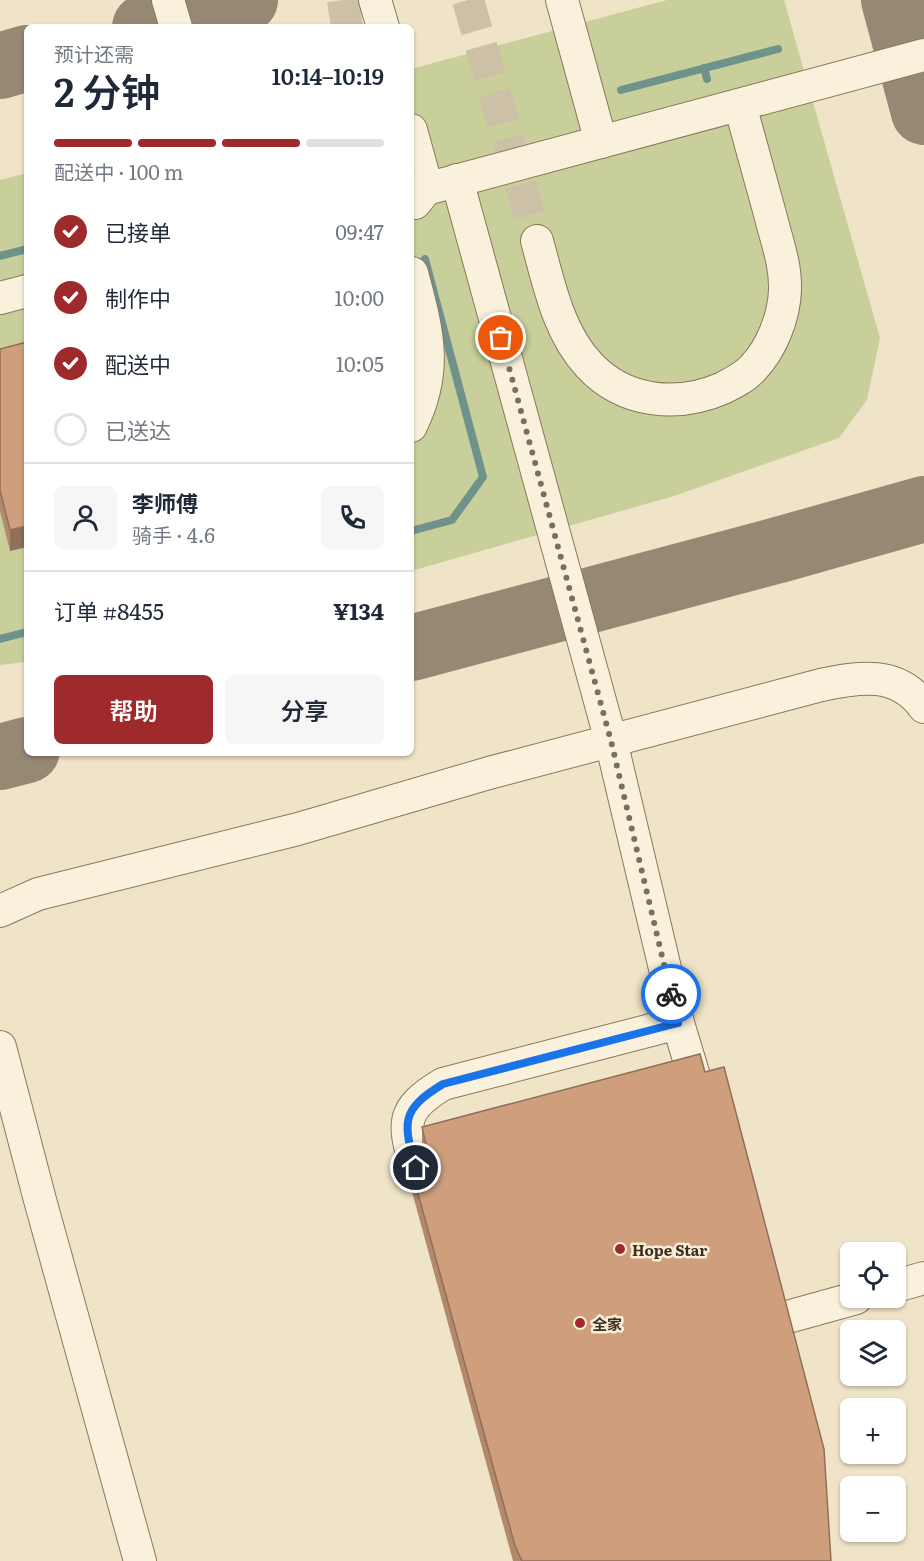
<!DOCTYPE html>
<html lang="zh">
<meta charset="utf-8">
<style>
:root{--surface:#fff;--page:#f6f6f7;--text:#1f2937;--muted:#747a83;--line:#e0e1e3;--accent:#9e2a2b}
body{margin:0;font-family:Literata,"Noto Sans SC",serif;background:var(--page);color:var(--text);height:100vh;display:flex;flex-direction:column;font-size:22px;white-space:nowrap}
*{box-sizing:border-box;margin:0}
p{font-size:20px;color:var(--muted)}
.icon{flex:none;width:33px;height:33px;fill:none;stroke:currentColor;stroke-width:2;stroke-linecap:round;stroke-linejoin:round}
.map{position:relative;flex:1;overflow:hidden}
.drawer{position:absolute;left:24px;top:24px;width:390px;height:732px;display:flex;flex-direction:column;background:var(--surface);border-radius:9px;box-shadow:0 2px 4px #0004}
.drawer>*{flex:none}
.fabs{position:absolute;left:840px;top:1242px;display:grid;gap:12px}
.fabs a{display:grid;place-items:center;width:66px;height:66px;border-radius:9px;background:var(--surface);box-shadow:0 2px 4px #0004;font-size:30px}
.pin{position:absolute;display:grid;place-items:center;width:51px;height:51px;color:#fff;margin:-26px;border:3px solid #fff;border-radius:50%;box-shadow:0 2px 6px #0007}
.courier{position:absolute;display:grid;place-items:center;width:60px;height:60px;margin:-30px;border:4px solid #1a73e8;border-radius:50%;background:#fff;color:#222;box-shadow:0 2px 8px #0007}
.overview em{font-style:normal;font-weight:600}
.overview div{display:flex;flex-direction:column-reverse}
.overview{display:flex;align-items:center;justify-content:space-between;height:102px;padding:0 30px}
h1{font-size:39px;font-weight:600;line-height:45px}
.bar{display:grid;grid-template-columns:repeat(4,1fr);gap:9px 6px;align-content:center;height:72px;padding:0 30px}
.bar i{height:8px;border-radius:4px;background:var(--line)}
.bar .on{background:var(--accent)}
.bar p{grid-column:span 4}
.line{display:flex;align-items:center;gap:15px;padding:0 30px;border-top:2px solid var(--line)}
.line div{flex:1}
.round{display:grid;place-items:center;flex:none;width:63px;height:63px;border-radius:9px;background:var(--page)}
ol{padding:0 30px;list-style:none}
li{display:flex;align-items:center;gap:18px;height:66px}
li p{margin-inline-start:auto}
li .icon{padding:6px;border-radius:50%;background:var(--accent);color:#fff;stroke-width:4}
li:last-child{color:var(--muted)}
li i{width:33px;height:33px;border:3px solid var(--line);border-radius:50%}
.button{display:flex;gap:12px;margin-top:auto;padding:12px 30px}
.button a{flex:1;height:69px;border-radius:9px;background:var(--accent);color:#fff;font-size:24px;font-weight:600;line-height:69px;text-align:center}
.button a+a{background:var(--page);color:var(--text)}
.map>svg:first-child{display:block}
</style>
<div class="map">
<svg width="924" height="1561" viewBox="0 0 924 1561">
<rect width="100%" height="100%" fill="#f0e4c8"/>
<g fill="#c9cf9b">
<path d="M 667,0 L 784,0 L 880,338 L 867,400 L 839,438 L 674,496 L 411,571 L 411,69 Z"/>
<path d="M 27,173 L 27,662 L 0,665 L 0,180 Z"/>
</g>
<g fill="none" stroke-linecap="round" stroke-linejoin="round">
<g stroke="#6f938a" stroke-width="8">
<path d="M 704,68 L 707,79"/>
<path d="M 621,90 L 778,49"/>
<path d="M 0,256 L 27,249"/>
<path d="M 411,531 L 452,520 L 483,477 L 425,259"/>
<path d="M 0,639 L 27,632"/>
</g>
<g stroke="#968974" stroke-width="66">
<path d="M 894,0 L 924,112"/>
<path d="M 145,27 L 245,0"/>
<path d="M 0,66 L 27,58"/>
<path d="M 411,648 L 782,549 L 924,509"/>
<path d="M 0,757 L 27,750"/>
</g>
<g stroke="#ccc0a6" stroke-width="32" stroke-dasharray="32 16" stroke-linecap="butt">
<path d="M 343,0 L 347,27"/>
<path d="M 468,0 L 537,241"/>
</g>
<g stroke="#8d765c" stroke-width="34">
<g id="minor">
<path d="M 168,0 L 176,27"/>
<path d="M 375,0 L 383,27"/>
<path d="M 562,0 L 601,142"/>
<path d="M 411,130 L 427,188 L 415,203"/>
<path d="M 457,180 L 611,741 L 678,1023 L 694,1076"/>
<path d="M 411,193 L 924,55"/>
<path d="M 537,241 C 549,284 558,332 589,365 C 624,403 678,408 723,388 C 733,383 745,377 753,368 C 772,348 784,317 785,290 C 786,264 776,239 770,214 C 760,178 750,141 740,105"/>
<path d="M 0,298 L 27,291"/>
<path d="M 411,426 C 439,369 427,330 412,273"/>
<path d="M 0,911 L 38,894 L 298,829 L 489,773 L 821,685 C 859,677 898,670 924,707"/>
<path d="M 0,1047 L 40,1200 L 140,1561"/>
<path d="M 416,1168 C 403,1123 400,1110 443,1084 L 678,1023"/>
<path d="M 896,1286 L 924,1278"/>
<path d="M 784,1318 L 856,1298"/>
</g>
</g>
<use href="#minor" stroke="#faf1dc" stroke-width="32"/>
</g>
<g fill="#b2896c">
<path d="M 27,342 L 10,551 L 0,511 L 0,349 Z"/>
<path d="M 422,1127 L 831,1561 L 513,1561 L 406,1170 L 406,1150 L 422,1145 Z"/>
</g>
<path fill="#916f58" d="M 27,526 L 27,547 L 10,551 L 10,530 Z"/>
<g fill="#cf9f7d" stroke="#916f58" stroke-width="1.5">
<path d="M 27,342 L 27,526 L 10,530 L 0,490 L 0,349 Z"/>
<path d="M 700,1054 L 705,1072 L 724,1067 L 824,1449 L 831,1561 L 522,1561 L 515,1546 L 406,1150 L 426,1144 L 422,1127 Z"/>
</g>
<g fill="none" stroke-linecap="round" stroke-linejoin="round">
<path stroke="#7c6e5b" stroke-width="6" stroke-dasharray="0 10.8" d="M 501,338 L 611,741 L 671,994"/>
<path stroke="#1a73e8" stroke-width="8" d="M 416,1168 C 403,1123 400,1110 443,1084 L 678,1023 L 671,994"/>
</g>
<g fill="#9e2a2b" stroke="#f7eed8" stroke-width="2">
<circle cx="620" cy="1249" r="6"/>
<circle cx="580" cy="1323" r="6"/>
</g>
<g text-anchor="middle" dominant-baseline="central" stroke-width="5" stroke-linejoin="round" paint-order="stroke">
<g font-size="15" font-weight="bold" fill="#3d2e20" stroke="#f7eed8" text-anchor="start">
<text x="632" y="1249">Hope Star</text>
<text x="592" y="1323">全家</text>
</g>
</g>
</svg>
<div class="fabs">
<a><svg class="icon" aria-label="locate" viewBox="0 0 24 24"><circle cx="12" cy="12" r="6"/><path d="M12 2v4M12 18v4M2 12h4M18 12h4"/></svg></a>
<a><svg class="icon" aria-label="layers" viewBox="0 0 24 24"><path d="M12 4l9 5-9 5-9-5zM3 14l9 5 9-5"/></svg></a>
<a>+</a>
<a>−</a>
</div>
<div class="pin" style="left:501px;top:338px;background:#ea580c"><svg class="icon" aria-label="bag" viewBox="0 0 24 24"><path d="M5 8h14l-1 12H6zM9 8a3 3 0 0 1 6 0"/></svg></div>
<div class="pin" style="left:416px;top:1168px;background:#1f2937"><svg class="icon" aria-label="home" viewBox="0 0 24 24"><path d="M3 11l9-7 9 7M6 9v11h12V9"/></svg></div>
<div class="courier" style="left:671px;top:994px"><svg class="icon" aria-label="bike" viewBox="0 0 24 24"><circle cx="6" cy="16" r="4"/><circle cx="18" cy="16" r="4"/><path d="M6 16l4-8h5l3 8M10 8l3 8H6M13 5h3"/></svg></div>
<section class="drawer">
<div class="overview"><div><h1>2 分钟</h1><p>预计还需</p></div><em>10:14–10:19</em></div>
<div class="bar"><i class="on"></i><i class="on"></i><i class="on"></i><i></i><p>配送中 · 100 m</p></div>
<ol>
<li><svg class="icon" aria-label="check" viewBox="0 0 24 24"><path d="M5 12l5 5 9-10"/></svg>已接单<p>09:47</p></li>
<li><svg class="icon" aria-label="check" viewBox="0 0 24 24"><path d="M5 12l5 5 9-10"/></svg>制作中<p>10:00</p></li>
<li><svg class="icon" aria-label="check" viewBox="0 0 24 24"><path d="M5 12l5 5 9-10"/></svg>配送中<p>10:05</p></li>
<li><i></i>已送达</li>
</ol>
<div class="line" style="height:108px"><a class="round"><svg class="icon" aria-label="person" viewBox="0 0 24 24"><circle cx="12" cy="8" r="4"/><path d="M4 21q1-7 8-7t8 7"/></svg></a><div><b>李师傅</b><p>骑手 · 4.6</p></div><a class="round"><svg class="icon" aria-label="phone" viewBox="0 0 24 24"><path d="M5 4h4l2 5-3 2q2 4 5 5l2-3 5 2v4C11 20 4 13 5 4z"/></svg></a></div>
<div class="line" style="height:78px"><div>订单 #8455</div><b>¥134</b></div>
<div class="button"><a>帮助</a><a>分享</a></div>
</section>
</div>
